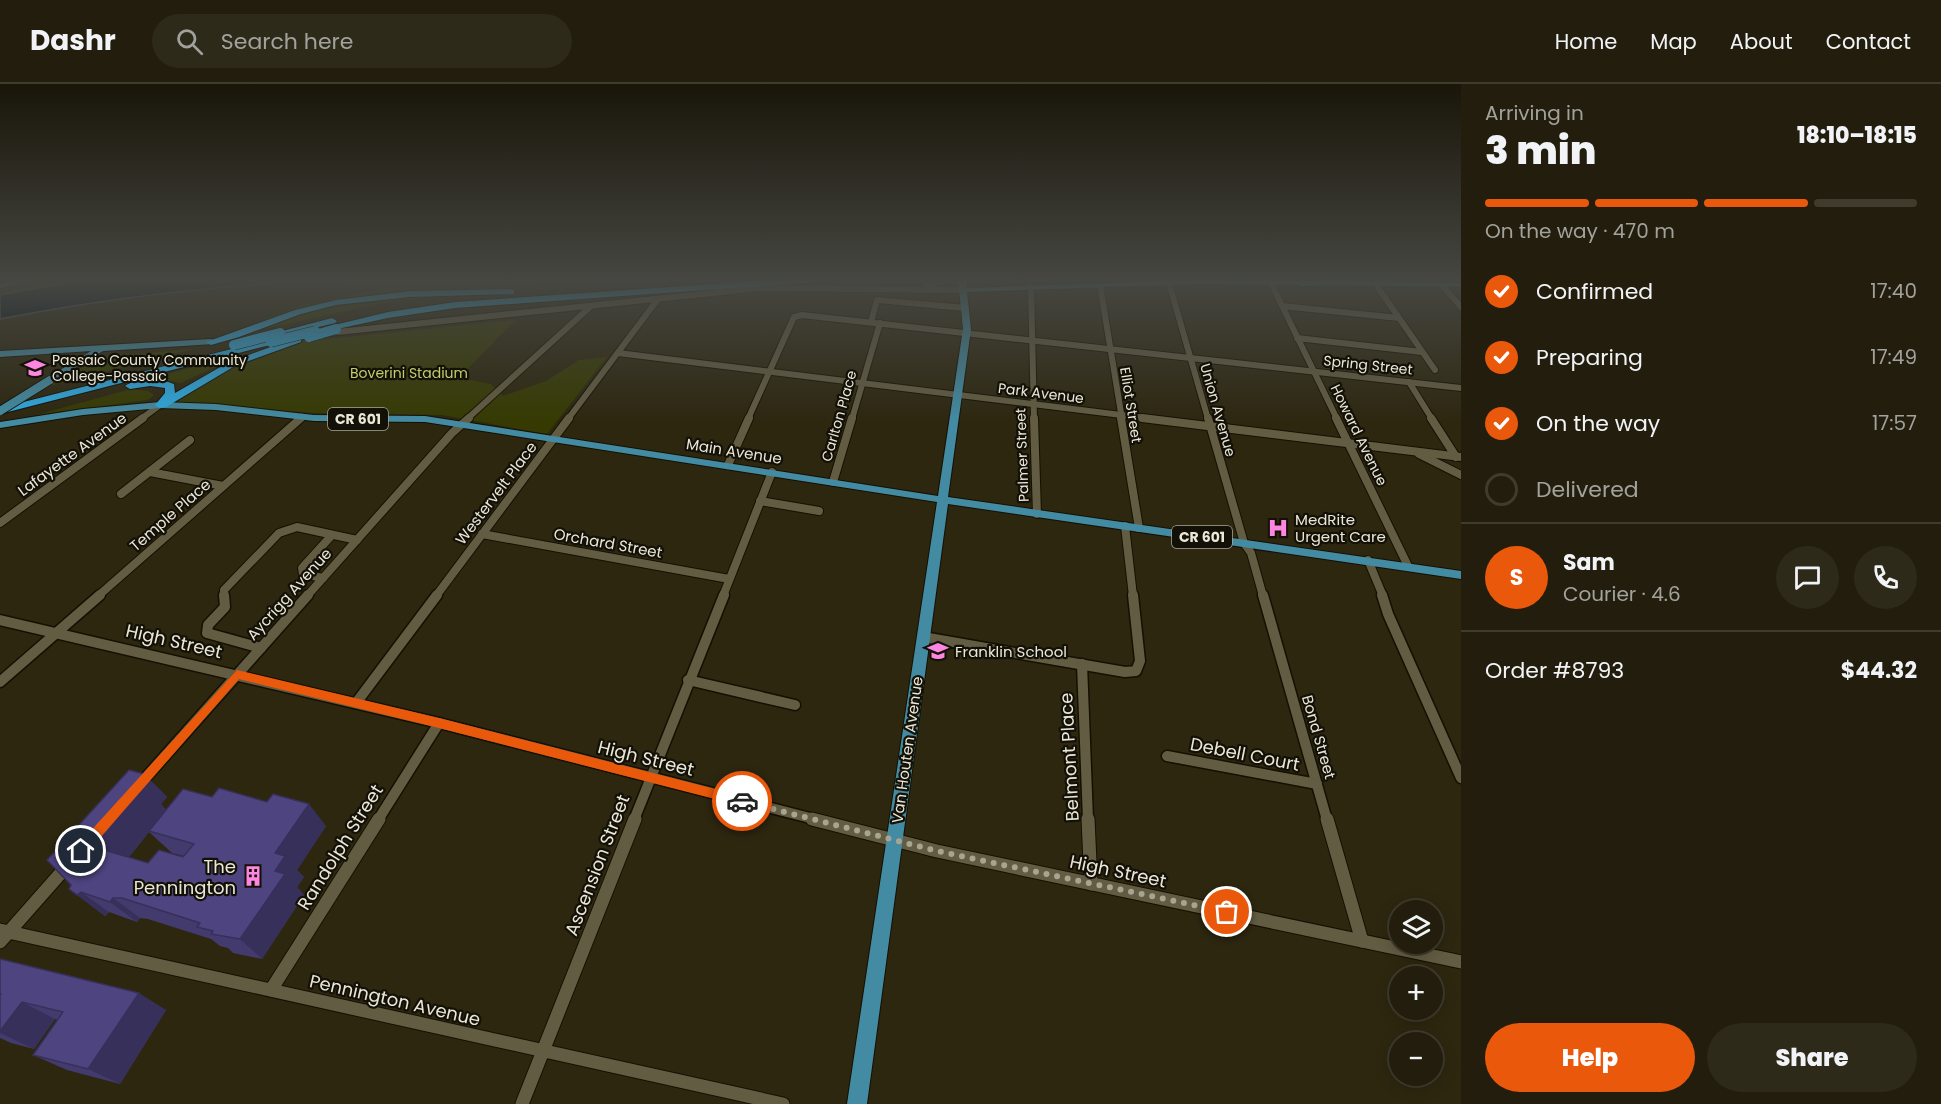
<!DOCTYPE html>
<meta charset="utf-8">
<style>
:root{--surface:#221d0c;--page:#2e2a1a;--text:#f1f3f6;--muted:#a2a29d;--line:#3f3b2d;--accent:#ea580c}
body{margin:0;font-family:Poppins,sans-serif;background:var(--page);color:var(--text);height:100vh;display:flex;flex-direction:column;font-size:22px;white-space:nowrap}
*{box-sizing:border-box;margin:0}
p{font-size:20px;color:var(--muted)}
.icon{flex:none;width:33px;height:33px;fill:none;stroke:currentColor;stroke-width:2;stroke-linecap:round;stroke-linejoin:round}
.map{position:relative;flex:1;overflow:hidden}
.side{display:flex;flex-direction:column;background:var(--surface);width:480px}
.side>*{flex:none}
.fabs{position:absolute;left:1389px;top:816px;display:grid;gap:12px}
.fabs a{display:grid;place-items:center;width:54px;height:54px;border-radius:50%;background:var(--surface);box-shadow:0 3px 15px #0003,0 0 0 2px var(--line);font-size:30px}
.pin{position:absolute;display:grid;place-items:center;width:51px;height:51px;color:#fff;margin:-26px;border:3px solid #fff;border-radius:50%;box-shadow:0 2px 6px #0007}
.courier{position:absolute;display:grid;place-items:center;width:60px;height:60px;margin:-30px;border:4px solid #ea580c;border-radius:50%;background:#fff;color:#222;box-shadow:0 2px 8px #0007}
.headline em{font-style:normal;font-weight:800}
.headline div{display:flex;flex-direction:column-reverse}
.headline{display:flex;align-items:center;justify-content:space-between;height:102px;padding:0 24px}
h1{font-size:39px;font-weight:800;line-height:45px}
.bar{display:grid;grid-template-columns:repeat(4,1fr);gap:9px 6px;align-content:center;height:72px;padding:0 24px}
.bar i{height:8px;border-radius:4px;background:var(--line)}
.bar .on{background:var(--accent)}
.bar p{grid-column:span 4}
.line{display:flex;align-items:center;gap:15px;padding:0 24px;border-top:2px solid var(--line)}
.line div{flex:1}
.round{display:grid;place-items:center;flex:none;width:63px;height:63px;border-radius:32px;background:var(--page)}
ol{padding:0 24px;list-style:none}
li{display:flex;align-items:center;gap:18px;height:66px}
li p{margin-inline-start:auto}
li .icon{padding:6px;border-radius:50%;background:var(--accent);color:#fff;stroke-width:4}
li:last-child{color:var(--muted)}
li i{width:33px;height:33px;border:3px solid var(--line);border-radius:50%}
.action{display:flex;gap:12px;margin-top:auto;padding:12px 24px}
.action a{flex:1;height:69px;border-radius:36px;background:var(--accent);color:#fff;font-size:24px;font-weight:800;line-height:69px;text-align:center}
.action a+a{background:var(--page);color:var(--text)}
header{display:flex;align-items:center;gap:36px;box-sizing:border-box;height:84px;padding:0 30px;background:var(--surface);border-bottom:2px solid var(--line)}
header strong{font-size:28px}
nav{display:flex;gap:33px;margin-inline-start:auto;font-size:21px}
.search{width:420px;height:54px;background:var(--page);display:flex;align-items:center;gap:15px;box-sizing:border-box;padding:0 21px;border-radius:33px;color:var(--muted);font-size:22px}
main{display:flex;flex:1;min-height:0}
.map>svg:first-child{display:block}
</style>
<header>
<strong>Dashr</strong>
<div class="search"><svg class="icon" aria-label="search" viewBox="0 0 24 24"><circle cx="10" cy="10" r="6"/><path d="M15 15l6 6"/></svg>Search here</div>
<nav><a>Home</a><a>Map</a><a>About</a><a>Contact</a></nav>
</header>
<main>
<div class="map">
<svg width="1461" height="1020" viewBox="0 0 1461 1020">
<rect width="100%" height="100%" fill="#2d2710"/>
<g fill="#363a02">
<path d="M 43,195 L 88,195 L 0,211 L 0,204 Z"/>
<path d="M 647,195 L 460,209 L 379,220 L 217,255 L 296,223 L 379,205 L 313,202 L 318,197 Z"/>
<path d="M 515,236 L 459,294 L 491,300 L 503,312 L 546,297 L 579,276 L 607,273 L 547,350 L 442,331 L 313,329 L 177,318 L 198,300 L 251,273 L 298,258 Z"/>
<path d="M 193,265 L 50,302 L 99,273 Z"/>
<path d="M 243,270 L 181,299 L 165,296 L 141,297 Z"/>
<path d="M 131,305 L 148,307 L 154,311 L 148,316 L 36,331 Z"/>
</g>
<path fill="#00101d" stroke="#465055" stroke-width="1.5" d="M 88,195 L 398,195 C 263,196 132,209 0,235 L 0,211 Z"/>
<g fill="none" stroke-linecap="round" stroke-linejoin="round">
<g stroke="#151000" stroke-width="8">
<g id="minor-far3">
<path d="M 1169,199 L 1208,335"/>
<path d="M 1271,199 L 1337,335"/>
<path d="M 1100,201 L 1122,335"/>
<path d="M 927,202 L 951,195"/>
<path d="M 1377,202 L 1435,286"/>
<path d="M 1443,202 L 1461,223"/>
<path d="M 1031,203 L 1034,335"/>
<path d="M 1282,222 L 1399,234"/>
<path d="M 871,238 L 877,216 L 965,224"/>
<path d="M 328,249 L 761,204 L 962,206"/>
<path d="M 1297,254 L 1422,268"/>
<path d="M 618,269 L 1154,335"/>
<path d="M 1409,298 L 1432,335"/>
<path d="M 141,335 L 160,321"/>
<path d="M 300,335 L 302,333"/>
<path d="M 467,335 L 590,223"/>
<path d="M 568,335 L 658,215"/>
<path d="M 748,335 L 794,233 L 802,231 L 1461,304"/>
<path d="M 852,335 L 880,239"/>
</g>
</g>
<g stroke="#151000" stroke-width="10">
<g id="minor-far2">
<path d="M 1034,334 L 1037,430"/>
<path d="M 1121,334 L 1139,444"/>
<path d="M 1142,334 L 1461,373"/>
<path d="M 1208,334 L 1244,459 L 1251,469 L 1263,512"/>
<path d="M 1336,334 L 1408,482"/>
<path d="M 1431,334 L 1456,373"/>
<path d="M 1419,370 L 1461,391"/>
<path d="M 728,381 L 749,334"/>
<path d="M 150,388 L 223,402"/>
<path d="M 833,398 L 852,334"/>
<path d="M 121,410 L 190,356"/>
<path d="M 760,417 L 819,427"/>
<path d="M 0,439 L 143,334"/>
<path d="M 1125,442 L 1133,512"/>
<path d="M 482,450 L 729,495"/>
<path d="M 1368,476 L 1383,512"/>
<path d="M 323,494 L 303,490 L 302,484 L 332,451"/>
<path d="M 98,512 L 301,334"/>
<path d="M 224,512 L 224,506 L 279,449 L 297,443 L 357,456"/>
<path d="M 307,512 L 452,349 L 469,334"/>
<path d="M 436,512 L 569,334"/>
<path d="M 723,512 L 772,388"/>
</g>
</g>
<g stroke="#151000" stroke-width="13">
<g id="minor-far1">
<path d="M 224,511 L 225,523 L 208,541 L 207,549 L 261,564"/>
<path d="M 1263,511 L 1327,736"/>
<path d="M 1382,511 L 1388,530 L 1461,694"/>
<path d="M 0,536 L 439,639 L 818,736"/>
<path d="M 923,553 L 1125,588 L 1136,587 L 1140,577 L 1133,511"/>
<path d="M 1082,580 L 1088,736"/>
<path d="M 688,596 L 795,621"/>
<path d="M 0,598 L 100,511"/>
<path d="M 356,619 L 437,511"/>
<path d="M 1167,672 L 1317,700"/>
<path d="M 140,700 L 308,511"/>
<path d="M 378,736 L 439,639"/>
<path d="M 634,736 L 724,511"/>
</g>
</g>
<g stroke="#151000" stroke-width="15">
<g id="minor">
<path d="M 812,735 L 937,767 L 1461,878"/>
<path d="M 1088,735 L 1091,800"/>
<path d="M 1327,735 L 1362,857"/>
<path d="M 0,846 L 783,1020"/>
<path d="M 0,858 L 67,782"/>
<path d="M 271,906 L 379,735"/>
<path d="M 522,1020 L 635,735"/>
</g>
</g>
<g stroke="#151000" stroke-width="2">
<g id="major">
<path d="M 24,195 L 38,195 L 0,204 L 0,200 Z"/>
<path d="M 958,195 L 966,195 L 967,204 L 1195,196 L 1199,198 L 1195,200 L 967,208 L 971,245 L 948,413 L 1461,487 L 1461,495 L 948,420 L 867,1020 L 847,1020 L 937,418 L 425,338 L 314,337 L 216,326 L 160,324 L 83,331 L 0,344 L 0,338 L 83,325 L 160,318 L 216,320 L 314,331 L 425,332 L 938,412 L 963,245 Z"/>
<path d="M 1231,196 L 1461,199 L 1461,203 L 1234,200 L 1230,198 Z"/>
<path d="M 211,255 L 214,256 L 214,260 L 103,267 L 50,299 L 47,298 L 47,294 L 91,267 L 0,273 L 0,267 Z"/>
</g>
</g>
<g stroke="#151000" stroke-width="2">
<g id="highway">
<path d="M 784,195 L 821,195 L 817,198 L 455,224 L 388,234 L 323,248 L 318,245 L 388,228 L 455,218 Z"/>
<path d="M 1153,195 C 1171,195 1239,191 1250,198 L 1246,201 L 1157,198 Z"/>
<path d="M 1345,195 L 1411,195 L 1407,198 L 1301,202 L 1297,199 L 1301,196 Z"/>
<path d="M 511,205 L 514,206 L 514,210 L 410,213 L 336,221 L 301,230 L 239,253 L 211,261 L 206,258 L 295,226 L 336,216 L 410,207 Z"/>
<path d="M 332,234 L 337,237 L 335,239 L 280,252 L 275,249 Z"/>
<path d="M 298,253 L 301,254 L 301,258 L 235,282 L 166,323 L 160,324 L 155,321 L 165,309 L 165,304 L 150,302 L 130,305 L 125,302 C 138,293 159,294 174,300 L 175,309 L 229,278 Z"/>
<path d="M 271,255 L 274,256 L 274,260 L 0,330 L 0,324 Z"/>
</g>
</g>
<use href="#minor-far3" stroke="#625c43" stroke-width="6"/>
<use href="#minor-far2" stroke="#625c43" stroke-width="8"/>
<use href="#minor-far1" stroke="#625c43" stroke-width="10"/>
<use href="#minor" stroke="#625c43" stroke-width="13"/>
<use href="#major" fill="#438ba3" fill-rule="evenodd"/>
<use href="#highway" fill="#2fabe3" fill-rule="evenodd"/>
<g stroke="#151000" stroke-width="10" stroke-linecap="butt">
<path id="major-bridge" d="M 0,327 L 50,296"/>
</g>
<g stroke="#151000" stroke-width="11" stroke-linecap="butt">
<g id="highway-bridge">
<path d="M 309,253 L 336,245"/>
<path d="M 271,258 L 315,247"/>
<path d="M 234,261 L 280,249"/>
</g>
</g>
<use href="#major-bridge" stroke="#438ba3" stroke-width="8"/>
<use href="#highway-bridge" stroke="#2fabe3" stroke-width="10"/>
</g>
<g fill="#433b6e" fill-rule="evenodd">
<path d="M 144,690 L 167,713 L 161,720 L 166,726 L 326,742 L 297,786 L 304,793 L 297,803 L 304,811 L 262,875 L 233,869 L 228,864 L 220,862 L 211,855 L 148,835 L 140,834 L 137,838 L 109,828 L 105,832 L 77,811 ZM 149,748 L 172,769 L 184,772 L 183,773 L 148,779 L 129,773 Z"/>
<path d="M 0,875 L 166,926 L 120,1000 L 67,986 L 33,971 L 58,936 L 55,935 L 34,965 L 11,959 L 0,954 Z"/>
</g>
<g fill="#37305a">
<path d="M 144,690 L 167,713 L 161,720 L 166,726 L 120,784 L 94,763 L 135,701 Z"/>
<path d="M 309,720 L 326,742 L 297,786 L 304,793 L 297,803 L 304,811 L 262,875 L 240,855 L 275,769 Z"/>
<path d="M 81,808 L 109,828 L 105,832 L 77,811 Z"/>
<path d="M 113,814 L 140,834 L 137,838 L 110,818 Z"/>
<path d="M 139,909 L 166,926 L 120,1000 L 88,985 Z"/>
<path d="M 22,918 L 55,935 L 34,965 L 0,949 L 0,947 Z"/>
</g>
<g fill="#4e4580" stroke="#37305a" stroke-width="1.5">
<path d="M 129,686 L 144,690 L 135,701 L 144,703 L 94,763 L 148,779 L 159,766 L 183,773 L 194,760 L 149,747 L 183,705 L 212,713 L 219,704 L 267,718 L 273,710 L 309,720 L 275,769 L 285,772 L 275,787 L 285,790 L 240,855 L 211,850 L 213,847 L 197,843 L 200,839 L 122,814 L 113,814 L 110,818 L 81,808 L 77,811 L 69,805 L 71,801 L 47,776 Z"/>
<path d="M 0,875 L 139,909 L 88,985 L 33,971 L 63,928 L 22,918 L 0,947 L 0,911 L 1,910 L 0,909 Z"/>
</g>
<linearGradient id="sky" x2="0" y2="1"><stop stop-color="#191509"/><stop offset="0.58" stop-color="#464742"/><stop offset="1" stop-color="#464742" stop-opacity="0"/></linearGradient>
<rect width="1461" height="338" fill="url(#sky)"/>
<path fill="#ea580c" d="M 237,586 L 439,634 L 742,712 L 748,717 L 742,722 L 439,644 L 239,595 L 85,771 L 76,771 L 76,763 Z"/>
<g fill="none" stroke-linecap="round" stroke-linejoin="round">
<path stroke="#a8a492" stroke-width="6" stroke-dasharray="0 10.8" d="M 742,717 L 937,767 L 1227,828"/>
</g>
<defs>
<g id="university-bare" transform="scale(1.62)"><path d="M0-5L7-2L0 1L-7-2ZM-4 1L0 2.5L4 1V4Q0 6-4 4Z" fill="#fe86e1" stroke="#131007" stroke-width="2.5" paint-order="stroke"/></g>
<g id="hospital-bare" transform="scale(1.62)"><path d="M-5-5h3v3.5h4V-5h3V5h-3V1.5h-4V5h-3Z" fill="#fe86e1" stroke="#131007" stroke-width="2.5" paint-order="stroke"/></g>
<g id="school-bare" transform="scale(1.62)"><path d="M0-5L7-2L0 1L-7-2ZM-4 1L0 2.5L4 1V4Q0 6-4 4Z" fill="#fe86e1" stroke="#131007" stroke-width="2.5" paint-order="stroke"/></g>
<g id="building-bare" transform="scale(1.62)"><path d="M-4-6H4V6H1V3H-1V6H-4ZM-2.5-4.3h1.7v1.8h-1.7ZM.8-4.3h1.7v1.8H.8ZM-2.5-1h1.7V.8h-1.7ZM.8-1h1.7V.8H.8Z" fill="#fe86e1" stroke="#131007" stroke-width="2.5" paint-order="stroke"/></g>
</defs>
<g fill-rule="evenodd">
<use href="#university-bare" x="35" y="284"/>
<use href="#hospital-bare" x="1278" y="444"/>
<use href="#school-bare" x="938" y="567"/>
<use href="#building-bare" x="253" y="792"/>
</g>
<g text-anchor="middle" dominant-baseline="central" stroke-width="4.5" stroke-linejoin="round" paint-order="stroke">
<g font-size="14" fill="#eae7d8" stroke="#131007" text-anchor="start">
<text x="52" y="276">Passaic County Community<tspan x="52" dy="16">College-Passaic</tspan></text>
</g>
<g font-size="14" fill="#eae7d8" stroke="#131007">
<text transform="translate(1368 281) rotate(6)">Spring Street</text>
<text transform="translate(1041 309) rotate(7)">Park Avenue</text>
<text transform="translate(1131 321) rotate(81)">Elliot Street</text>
<text transform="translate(1218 326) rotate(74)">Union Avenue</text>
<text transform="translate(839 332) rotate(-74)">Carlton Place</text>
<text transform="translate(1359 351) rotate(64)">Howard Avenue</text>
<text transform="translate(1022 371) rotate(-92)">Palmer Street</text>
</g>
<g font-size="14" fill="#c3cc68" stroke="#131007">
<text x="409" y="289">Boverini Stadium</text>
</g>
<g fill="#131007" stroke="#aaa699" stroke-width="1.5">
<rect x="328" y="324" width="60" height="22" rx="4.5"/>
<rect x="1172" y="442" width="60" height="22" rx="4.5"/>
</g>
<g font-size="14" font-weight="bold" fill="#eae7d8">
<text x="358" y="335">CR 601</text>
<text x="1202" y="453">CR 601</text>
</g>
<g font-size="15" fill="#eae7d8" stroke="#131007">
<text transform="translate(734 367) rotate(9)">Main Avenue</text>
<text transform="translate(72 370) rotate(-36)">Lafayette Avenue</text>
<text transform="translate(496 409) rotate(-53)">Westervelt Place</text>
<text transform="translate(170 431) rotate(-41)">Temple Place</text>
<text transform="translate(608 459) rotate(10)">Orchard Street</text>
<text transform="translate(289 510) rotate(-48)">Aycrigg Avenue</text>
<text transform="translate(1319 653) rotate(74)">Bond Street</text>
<text transform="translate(907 666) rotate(-82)">Van Houten Avenue</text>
</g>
<g font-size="15" fill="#eae7d8" stroke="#131007" text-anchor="start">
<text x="1295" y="435">MedRite<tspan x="1295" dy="17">Urgent Care</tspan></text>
<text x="955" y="567">Franklin School</text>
</g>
<g font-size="18" fill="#eae7d8" stroke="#131007">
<text transform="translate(174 557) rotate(13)">High Street</text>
<text transform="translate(1245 670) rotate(11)">Debell Court</text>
<text transform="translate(1069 673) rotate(-93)">Belmont Place</text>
<text transform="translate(646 674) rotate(14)">High Street</text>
<text transform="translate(340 763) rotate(-58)">Randolph Street</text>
<text transform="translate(597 781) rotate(-69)">Ascension Street</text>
<text transform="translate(1118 787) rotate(12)">High Street</text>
<text transform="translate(395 916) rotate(13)">Pennington Avenue</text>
</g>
<g font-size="18" fill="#eae7d8" stroke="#131007" text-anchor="end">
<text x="236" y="782">The<tspan x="236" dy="21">Pennington</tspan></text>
</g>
</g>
</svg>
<div class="fabs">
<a><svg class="icon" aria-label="layers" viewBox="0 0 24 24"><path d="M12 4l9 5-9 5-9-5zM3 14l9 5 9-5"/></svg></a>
<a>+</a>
<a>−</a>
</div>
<div class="pin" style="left:1227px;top:828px;background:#ea580c"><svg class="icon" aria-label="bag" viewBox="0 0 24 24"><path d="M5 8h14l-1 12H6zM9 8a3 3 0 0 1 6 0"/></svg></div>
<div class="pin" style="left:81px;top:767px;background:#1f2937"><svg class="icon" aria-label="home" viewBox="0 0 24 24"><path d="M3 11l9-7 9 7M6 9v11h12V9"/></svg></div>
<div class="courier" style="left:742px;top:717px"><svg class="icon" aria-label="car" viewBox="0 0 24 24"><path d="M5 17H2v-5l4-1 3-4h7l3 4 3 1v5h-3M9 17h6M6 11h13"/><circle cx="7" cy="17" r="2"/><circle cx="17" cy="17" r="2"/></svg></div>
</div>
<section class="side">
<div class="headline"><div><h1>3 min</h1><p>Arriving in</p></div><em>18:10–18:15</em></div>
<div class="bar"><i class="on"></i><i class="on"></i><i class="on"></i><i></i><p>On the way · 470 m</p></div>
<ol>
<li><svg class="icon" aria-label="check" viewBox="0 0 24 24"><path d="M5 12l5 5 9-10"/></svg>Confirmed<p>17:40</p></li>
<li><svg class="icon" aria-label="check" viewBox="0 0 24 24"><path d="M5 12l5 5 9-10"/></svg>Preparing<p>17:49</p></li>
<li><svg class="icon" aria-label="check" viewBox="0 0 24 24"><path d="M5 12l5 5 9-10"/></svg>On the way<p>17:57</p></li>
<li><i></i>Delivered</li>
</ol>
<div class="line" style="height:108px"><b class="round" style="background:var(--accent);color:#fff">S</b><div><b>Sam</b><p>Courier · 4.6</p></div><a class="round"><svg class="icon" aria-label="chat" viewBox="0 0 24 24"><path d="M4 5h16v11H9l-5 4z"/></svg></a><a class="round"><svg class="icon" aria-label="phone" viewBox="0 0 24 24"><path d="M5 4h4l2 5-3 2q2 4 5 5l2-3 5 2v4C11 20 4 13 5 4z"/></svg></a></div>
<div class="line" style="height:78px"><div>Order #8793</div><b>$44.32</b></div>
<div class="action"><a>Help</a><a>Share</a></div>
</section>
</main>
